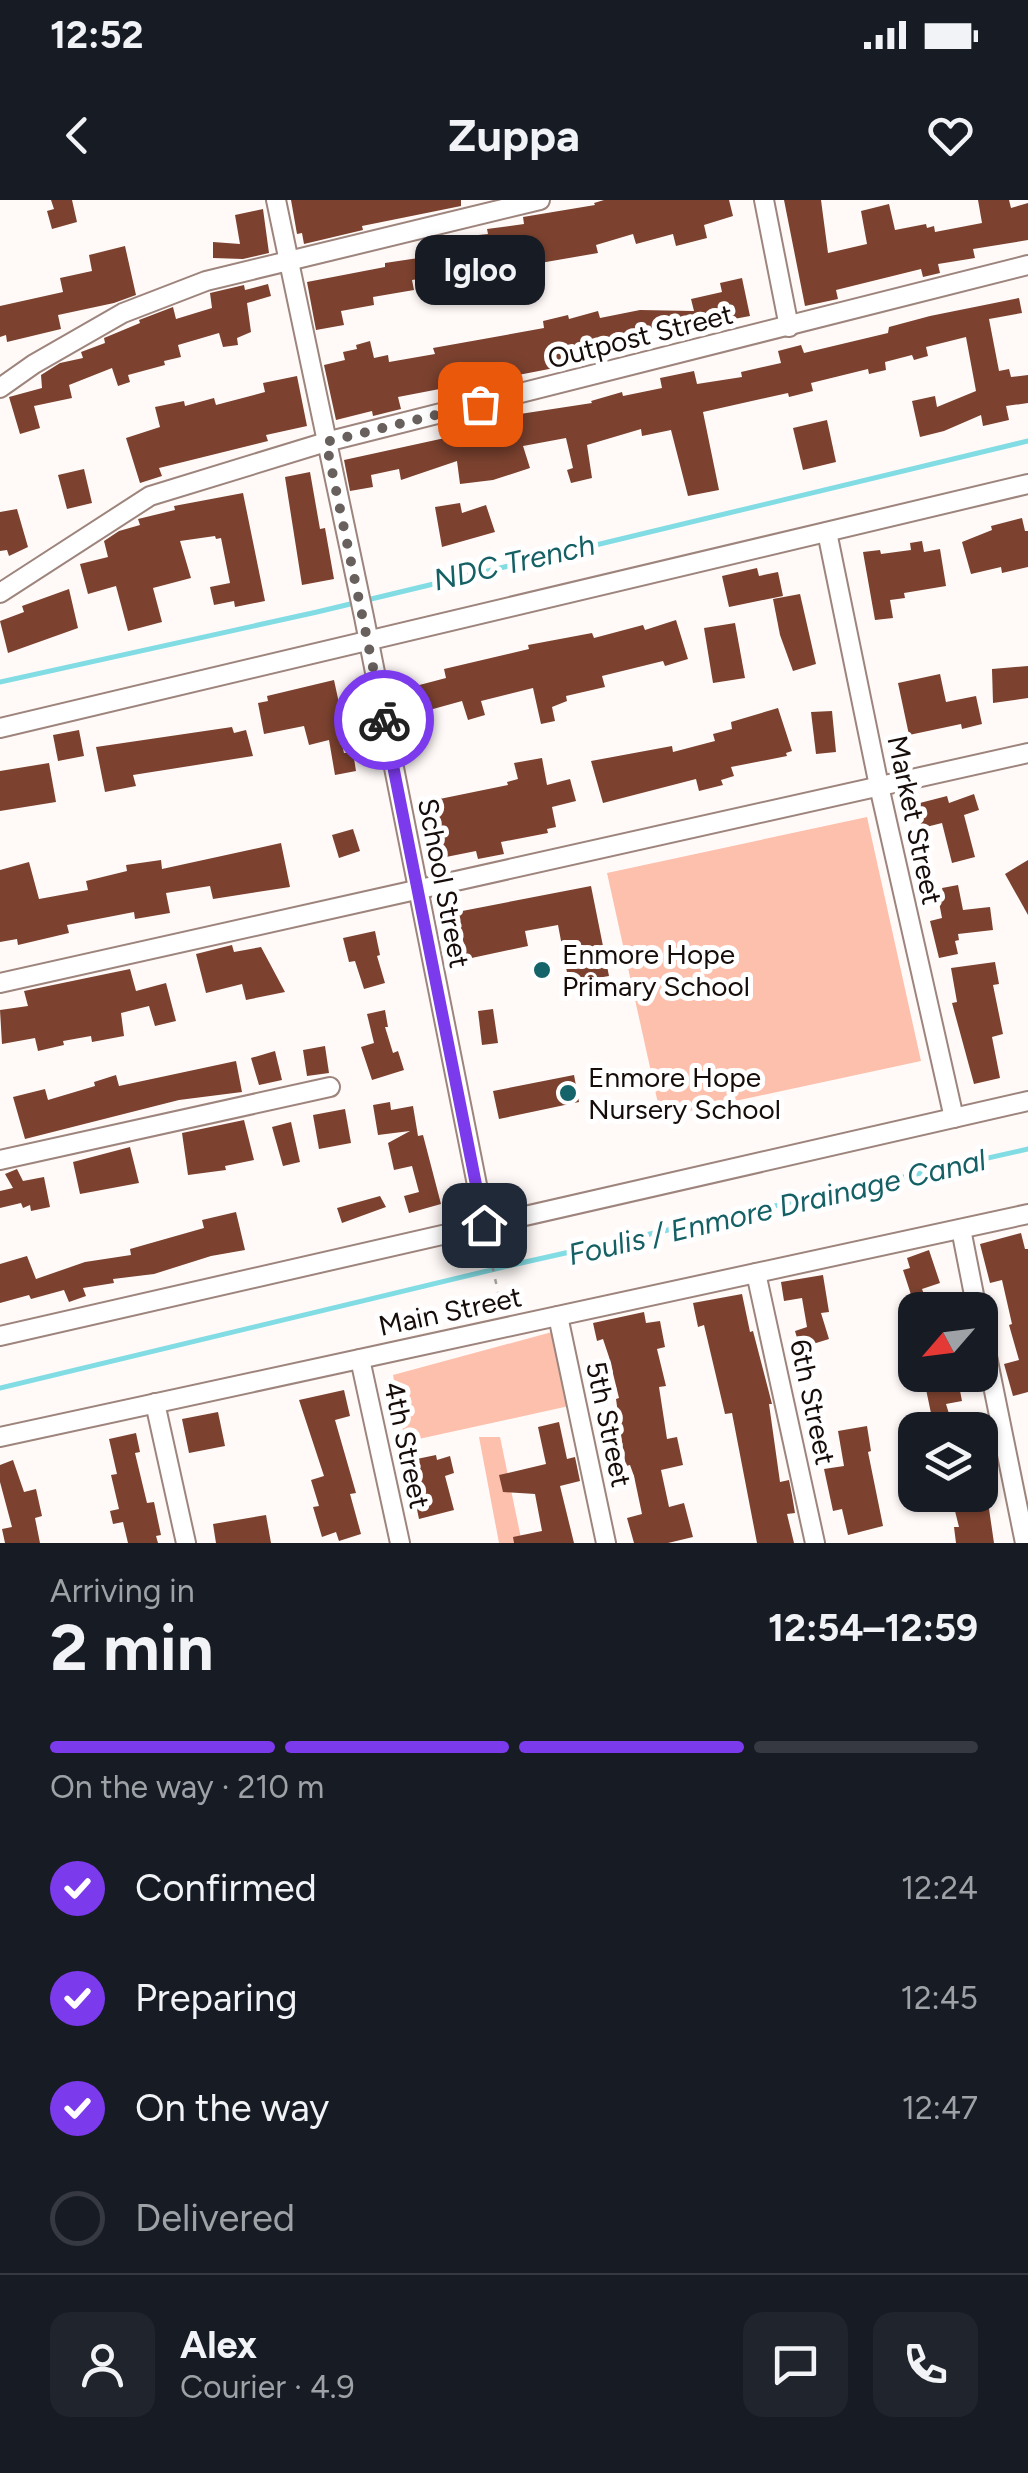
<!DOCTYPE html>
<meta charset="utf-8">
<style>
:root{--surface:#171b24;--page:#20242c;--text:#f1f3f6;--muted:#9ea1a6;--line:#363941;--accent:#7c3aed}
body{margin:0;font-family:Figtree,sans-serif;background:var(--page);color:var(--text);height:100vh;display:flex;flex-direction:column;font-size:38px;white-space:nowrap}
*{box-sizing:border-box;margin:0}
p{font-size:32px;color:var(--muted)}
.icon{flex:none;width:55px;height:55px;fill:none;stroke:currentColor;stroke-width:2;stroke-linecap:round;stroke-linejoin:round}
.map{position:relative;height:1343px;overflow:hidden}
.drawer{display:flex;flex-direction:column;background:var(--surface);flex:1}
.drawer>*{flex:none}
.needle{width:65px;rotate:242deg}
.tools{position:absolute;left:898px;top:1092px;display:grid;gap:20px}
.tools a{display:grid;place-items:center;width:100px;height:100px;border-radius:20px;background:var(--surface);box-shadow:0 2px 8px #0004;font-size:50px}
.pin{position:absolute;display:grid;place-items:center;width:85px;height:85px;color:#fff;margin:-42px;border-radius:20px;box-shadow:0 5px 15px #0006}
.courier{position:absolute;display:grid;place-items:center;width:100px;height:100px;margin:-50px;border:8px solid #7c3aed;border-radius:50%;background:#fff;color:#222;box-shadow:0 2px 12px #0007}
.bubble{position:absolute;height:70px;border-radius:20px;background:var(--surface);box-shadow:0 2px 8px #0004;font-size:32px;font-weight:700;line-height:70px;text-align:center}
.overview em{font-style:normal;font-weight:700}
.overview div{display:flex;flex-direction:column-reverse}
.overview{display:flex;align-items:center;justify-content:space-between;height:170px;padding:0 50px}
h1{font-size:65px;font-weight:700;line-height:75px}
.bar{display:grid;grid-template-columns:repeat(4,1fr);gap:15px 10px;align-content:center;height:120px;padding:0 50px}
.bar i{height:12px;border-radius:8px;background:var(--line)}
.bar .active{background:var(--accent)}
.bar p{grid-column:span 4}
.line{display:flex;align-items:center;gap:25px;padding:0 50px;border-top:2px solid var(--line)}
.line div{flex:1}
.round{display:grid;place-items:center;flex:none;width:105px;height:105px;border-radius:20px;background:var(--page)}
ol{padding:0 50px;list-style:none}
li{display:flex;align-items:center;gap:30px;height:110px}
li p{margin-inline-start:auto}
li .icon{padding:10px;border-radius:50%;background:var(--accent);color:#fff;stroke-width:4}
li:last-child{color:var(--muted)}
li i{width:55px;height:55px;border:5px solid var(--line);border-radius:50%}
.status{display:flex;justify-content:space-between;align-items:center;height:70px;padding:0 50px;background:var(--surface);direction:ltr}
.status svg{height:28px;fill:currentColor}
header{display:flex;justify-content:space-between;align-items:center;height:130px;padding:0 50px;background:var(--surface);font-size:45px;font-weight:700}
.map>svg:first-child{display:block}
</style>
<div class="status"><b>12:52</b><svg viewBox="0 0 49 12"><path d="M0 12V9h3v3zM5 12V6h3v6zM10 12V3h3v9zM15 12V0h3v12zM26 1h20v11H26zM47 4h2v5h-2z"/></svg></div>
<header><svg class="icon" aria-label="back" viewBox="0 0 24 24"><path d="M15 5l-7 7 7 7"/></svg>Zuppa<svg class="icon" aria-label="heart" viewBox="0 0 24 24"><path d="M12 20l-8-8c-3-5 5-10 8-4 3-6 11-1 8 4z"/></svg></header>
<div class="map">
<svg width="1028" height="1343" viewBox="0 0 1028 1343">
<rect width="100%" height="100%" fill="#fffaf8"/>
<g fill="#fdc0ac">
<path d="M 867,617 L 921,861 L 661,917 L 607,673 Z"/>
<path d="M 552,1132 L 569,1206 L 405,1242 L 393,1175 Z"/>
<path d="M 479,1237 L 500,1237 L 522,1343 L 499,1343 Z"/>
</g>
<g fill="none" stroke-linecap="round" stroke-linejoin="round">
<g stroke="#82dce3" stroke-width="5">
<path d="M 0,482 L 317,412 L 1028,241"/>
<path d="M 0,1188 L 512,1065 L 1028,949"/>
</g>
</g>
<g fill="#7c422f">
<path d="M 51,0 L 72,0 L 77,22 L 52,29 L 47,11 L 54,9 Z"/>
<path d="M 291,0 L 461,0 L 461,6 L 362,26 L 363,30 L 304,44 L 302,33 L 297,34 Z"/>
<path d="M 604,0 L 729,0 L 733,16 L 704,25 L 707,38 L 676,46 L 673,34 L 636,44 L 633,34 L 596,45 L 598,53 L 517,67 L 518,70 L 508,72 L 510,85 L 496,87 L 494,73 L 468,76 L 467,72 L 412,80 L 414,90 L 373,97 L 374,105 L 341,111 L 344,125 L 316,130 L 307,82 L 385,67 L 385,63 L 425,57 L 423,48 L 459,42 L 459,37 L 488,34 L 487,29 L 524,24 L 523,17 L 595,5 L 594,3 Z"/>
<path d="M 784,0 L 821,0 L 828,53 L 867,44 L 861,11 L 889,4 L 895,30 L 926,24 L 927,28 L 934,26 L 935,32 L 982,23 L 978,0 L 1009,0 L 1011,8 L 1028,3 L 1028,40 L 973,49 L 975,58 L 938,64 L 940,73 L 923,77 L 921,69 L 836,90 L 838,99 L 805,106 Z"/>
<path d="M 263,9 L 269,53 L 243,59 L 213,58 L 213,42 L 240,44 L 235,15 Z"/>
<path d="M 125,46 L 136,95 L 114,103 L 58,115 L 61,129 L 7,142 L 6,135 L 0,137 L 0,106 L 63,92 L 60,78 L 92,71 L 89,55 Z"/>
<path d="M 742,78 L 750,116 L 691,127 L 644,129 L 647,147 L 622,151 L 622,148 L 579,160 L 580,163 L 503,178 L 504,182 L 478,191 L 476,182 L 398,197 L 401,209 L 373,216 L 372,211 L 336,220 L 324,165 L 345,160 L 343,152 L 357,149 L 356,145 L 370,141 L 374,158 L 388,155 L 389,162 L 435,154 L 433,148 L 544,128 L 543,121 L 568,115 L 569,119 L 598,111 L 600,118 L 640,110 L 694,111 L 691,99 L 722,92 L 720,83 Z"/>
<path d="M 268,84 L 271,96 L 247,103 L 251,132 L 237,138 L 238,145 L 223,147 L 219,133 L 178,145 L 181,157 L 164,161 L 165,165 L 128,175 L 130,182 L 118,186 L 112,168 L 69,185 L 72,198 L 34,206 L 40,228 L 20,234 L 9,197 L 42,188 L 41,175 L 60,163 L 83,158 L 81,152 L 105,143 L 104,138 L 140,123 L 139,120 L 173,107 L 176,119 L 212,108 L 210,93 L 244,85 L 245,90 Z"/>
<path d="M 1019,98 L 1022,113 L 989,119 L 999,171 L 1009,169 L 1011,177 L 1028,175 L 1028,203 L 1006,206 L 1009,220 L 983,226 L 981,215 L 944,231 L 920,237 L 912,201 L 935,196 L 937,207 L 976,191 L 966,137 L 926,147 L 928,156 L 914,160 L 912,155 L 885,162 L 886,170 L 869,174 L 868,169 L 811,183 L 813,191 L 789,197 L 788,193 L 703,212 L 719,290 L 688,296 L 671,230 L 642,236 L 641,229 L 587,245 L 592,278 L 571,283 L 567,270 L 573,268 L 566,238 L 523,246 L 530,268 L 493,280 L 460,284 L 457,261 L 401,280 L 399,269 L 371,275 L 373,287 L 350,291 L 344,260 L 477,231 L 521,218 L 520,214 L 592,203 L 591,201 L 622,192 L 623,196 L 662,188 L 660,178 L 694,171 L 697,184 L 742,177 L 741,172 L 781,163 L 778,151 L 801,145 L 804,153 L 888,133 L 889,127 L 930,116 Z"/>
<path d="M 297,176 L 307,226 L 266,235 L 268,241 L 159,268 L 162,276 L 140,283 L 126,238 L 160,227 L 155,207 L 184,201 L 185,206 L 214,198 L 216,205 L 265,192 L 263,183 Z"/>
<path d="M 827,220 L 836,262 L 803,270 L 793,228 Z"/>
<path d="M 84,269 L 92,303 L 67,309 L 58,275 Z"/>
<path d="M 310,272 L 320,329 L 325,328 L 334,379 L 302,385 L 285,277 Z"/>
<path d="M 243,293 L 265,401 L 235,407 L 234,401 L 214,405 L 210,387 L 230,383 L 221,338 L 216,339 L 215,336 L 180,341 L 191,378 L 153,388 L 162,422 L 128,431 L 116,386 L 88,394 L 80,364 L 108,357 L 104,341 L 119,331 L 140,325 L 138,319 L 175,310 L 174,306 Z"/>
<path d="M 460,303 L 462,313 L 486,305 L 495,332 L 442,347 L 435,307 Z"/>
<path d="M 17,309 L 28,347 L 9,356 L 7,350 L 0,351 L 0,312 Z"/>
<path d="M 1022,318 L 1025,331 L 1028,331 L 1028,367 L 1002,373 L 1001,367 L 971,374 L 962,342 L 992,330 L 991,326 Z"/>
<path d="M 922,341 L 924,352 L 940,349 L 946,386 L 904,393 L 905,398 L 890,400 L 893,418 L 875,420 L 863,352 L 880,350 L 881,354 L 911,350 L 910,343 Z"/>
<path d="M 757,368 L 759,376 L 778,372 L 783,396 L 729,407 L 722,376 Z"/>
<path d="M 69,389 L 78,428 L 8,453 L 0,421 L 24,412 L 22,406 Z"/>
<path d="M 800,394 L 816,464 L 793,471 L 780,435 L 773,399 Z"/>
<path d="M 676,420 L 688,459 L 665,466 L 663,461 L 602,476 L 605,487 L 566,496 L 567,501 L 552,507 L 555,521 L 541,524 L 533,488 L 481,501 L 485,515 L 468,520 L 462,501 L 415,514 L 408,488 L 446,478 L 444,469 L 529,449 L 528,445 L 592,433 L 594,438 L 643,425 L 645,430 Z"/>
<path d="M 735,423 L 745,478 L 713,483 L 704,428 Z"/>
<path d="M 1028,466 L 1028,498 L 993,503 L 992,469 Z"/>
<path d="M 940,474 L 946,502 L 976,496 L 982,524 L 962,529 L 961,524 L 909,535 L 898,483 Z"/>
<path d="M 334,480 L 342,517 L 336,518 L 344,553 L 353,552 L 356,571 L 335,575 L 329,540 L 309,545 L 304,526 L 264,534 L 258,503 L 268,501 L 267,496 Z"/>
<path d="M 778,508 L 792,551 L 786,553 L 787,556 L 731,567 L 734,576 L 721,580 L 723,585 L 699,591 L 696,579 L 603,603 L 591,561 L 672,546 L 673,552 L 715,541 L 713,534 L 732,529 L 731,522 Z"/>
<path d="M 832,511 L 836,552 L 816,554 L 811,512 Z"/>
<path d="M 232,527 L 234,533 L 246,530 L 253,556 L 133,575 L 136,586 L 105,592 L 96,547 Z"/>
<path d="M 79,530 L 84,556 L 58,561 L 53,535 Z"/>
<path d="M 542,558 L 547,585 L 570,579 L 576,601 L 552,607 L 556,627 L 547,629 L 548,633 L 501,642 L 504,654 L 478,659 L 476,651 L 431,660 L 420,603 L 508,585 L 507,582 L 518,579 L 514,563 Z"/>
<path d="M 49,563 L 56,602 L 0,611 L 0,571 Z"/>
<path d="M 974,594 L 979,610 L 964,615 L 975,657 L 952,663 L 942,623 L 922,628 L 916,604 L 947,596 L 949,603 Z"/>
<path d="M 353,629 L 360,651 L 339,658 L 332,635 Z"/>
<path d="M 281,643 L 290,687 L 213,699 L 210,686 L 166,693 L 170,713 L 135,719 L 134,712 L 67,725 L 69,733 L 18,745 L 17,739 L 0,742 L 0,670 L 29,662 L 39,699 L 88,690 L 86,681 L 127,671 L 126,665 L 161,660 L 162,669 Z"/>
<path d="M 1028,660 L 1028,715 L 1005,674 Z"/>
<path d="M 958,685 L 963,710 L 990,707 L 993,730 L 958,734 L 959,740 L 955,741 L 958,754 L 939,758 L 930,721 L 942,718 L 938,697 L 944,696 L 942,688 Z"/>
<path d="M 591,686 L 609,776 L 569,783 L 558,725 L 525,731 L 528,746 L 467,759 L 457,712 Z"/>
<path d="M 375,731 L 380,755 L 377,756 L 385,783 L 364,789 L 355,761 L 349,762 L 343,738 Z"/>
<path d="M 232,745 L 234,752 L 261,747 L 285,792 L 246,800 L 242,784 L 206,793 L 196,754 Z"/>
<path d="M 995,762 L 999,784 L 993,785 L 1003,834 L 992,837 L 1000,878 L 974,884 L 952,803 L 957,802 L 951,768 Z"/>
<path d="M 130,769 L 136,791 L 166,783 L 176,821 L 155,826 L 149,806 L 121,813 L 124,836 L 92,842 L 91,836 L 63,841 L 64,845 L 38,851 L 35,838 L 2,844 L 0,810 L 28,806 L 24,791 Z"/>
<path d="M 493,809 L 498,843 L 482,845 L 478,811 Z"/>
<path d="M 385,810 L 388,827 L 385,827 L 393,853 L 398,851 L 404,870 L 372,880 L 361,847 L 374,843 L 367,814 Z"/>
<path d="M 325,846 L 329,873 L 307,876 L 303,850 Z"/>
<path d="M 275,851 L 282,880 L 259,885 L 251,858 Z"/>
<path d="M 236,861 L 242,892 L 179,900 L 25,939 L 13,897 L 45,889 L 48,900 L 95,886 L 94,882 L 116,875 L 119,886 Z"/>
<path d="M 574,875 L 579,902 L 499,919 L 493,891 Z"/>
<path d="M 390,902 L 391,910 L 413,906 L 418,936 L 423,935 L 441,1004 L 409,1013 L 404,996 L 419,992 L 412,966 L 394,970 L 388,943 L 410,931 L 378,935 L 373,905 Z"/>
<path d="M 345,909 L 351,943 L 319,949 L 313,915 Z"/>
<path d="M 244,920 L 254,960 L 225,966 L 226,970 L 188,975 L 182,933 Z"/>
<path d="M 291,922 L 300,962 L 283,966 L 272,927 Z"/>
<path d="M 130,947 L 139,983 L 80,994 L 73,962 Z"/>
<path d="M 17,969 L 23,981 L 44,977 L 50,1007 L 31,1011 L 30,1005 L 23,1008 L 21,1003 L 0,1008 L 0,991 L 13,988 L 5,974 Z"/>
<path d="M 380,996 L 386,1007 L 342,1023 L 337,1008 Z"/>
<path d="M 236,1012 L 245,1050 L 211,1056 L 154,1074 L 113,1079 L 114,1083 L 83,1088 L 86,1096 L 69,1102 L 64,1090 L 31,1099 L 29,1095 L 0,1103 L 0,1064 L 27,1056 L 36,1079 L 85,1062 L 131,1055 L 130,1049 L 204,1028 L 202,1020 Z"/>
<path d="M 1021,1033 L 1025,1049 L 1028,1049 L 1028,1192 L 1013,1196 L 1004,1164 L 1019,1160 L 1009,1125 L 1012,1124 L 1002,1080 L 990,1083 L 980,1044 Z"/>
<path d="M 929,1050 L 940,1083 L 922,1089 L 930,1110 L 916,1110 L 903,1070 L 910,1068 L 907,1058 Z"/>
<path d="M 823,1075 L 829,1112 L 821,1113 L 829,1139 L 800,1148 L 795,1131 L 807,1127 L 802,1098 L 784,1101 L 781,1082 Z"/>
<path d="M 742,1094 L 750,1132 L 753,1131 L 772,1204 L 769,1204 L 780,1282 L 789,1280 L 792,1295 L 795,1313 L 787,1314 L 794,1343 L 757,1343 L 732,1213 L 725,1214 L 704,1125 L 698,1127 L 693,1103 Z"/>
<path d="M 644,1112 L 646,1123 L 660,1121 L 665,1147 L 657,1149 L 666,1186 L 659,1187 L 667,1239 L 677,1237 L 683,1265 L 661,1270 L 669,1307 L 684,1303 L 693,1337 L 668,1343 L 634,1343 L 627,1318 L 642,1314 L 634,1276 L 630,1265 L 626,1266 L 623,1249 L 616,1199 L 619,1198 L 609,1157 L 603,1139 L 597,1141 L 593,1123 Z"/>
<path d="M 923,1175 L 957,1175 L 962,1201 L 946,1204 L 954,1230 L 905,1230 L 905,1227 L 932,1218 Z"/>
<path d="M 344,1190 L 350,1216 L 335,1220 L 356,1293 L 350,1294 L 361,1334 L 339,1341 L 336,1332 L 322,1337 L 313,1307 L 319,1306 L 311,1280 L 324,1276 L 299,1200 Z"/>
<path d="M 218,1212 L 225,1246 L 189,1253 L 182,1219 Z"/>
<path d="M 559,1222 L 567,1259 L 575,1257 L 580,1281 L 560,1286 L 574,1343 L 514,1343 L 513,1337 L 542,1331 L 535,1294 L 503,1292 L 499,1275 L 546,1264 L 538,1227 Z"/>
<path d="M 867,1226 L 871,1251 L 868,1252 L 883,1326 L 848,1335 L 842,1309 L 833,1311 L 824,1269 L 844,1266 L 838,1231 Z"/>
<path d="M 136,1233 L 140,1252 L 135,1253 L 147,1303 L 154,1302 L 161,1335 L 156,1336 L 158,1343 L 128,1343 L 123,1322 L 113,1324 L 110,1311 L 119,1309 L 111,1275 L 117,1274 L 109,1239 Z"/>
<path d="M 436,1255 L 437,1260 L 450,1256 L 454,1273 L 445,1276 L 454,1310 L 419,1319 L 407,1261 Z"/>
<path d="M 13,1260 L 24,1292 L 36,1289 L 42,1316 L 35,1318 L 40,1343 L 5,1343 L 2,1329 L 12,1327 L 0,1282 L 0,1265 Z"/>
<path d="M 951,1295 L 987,1295 L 994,1343 L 956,1343 L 954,1327 L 959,1327 Z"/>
<path d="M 266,1315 L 271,1343 L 216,1343 L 213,1324 Z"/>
</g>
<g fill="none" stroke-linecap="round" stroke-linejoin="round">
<g stroke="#9d857d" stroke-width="22">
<g id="street">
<path d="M 276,0 L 364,417 L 485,1025"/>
<path d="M 764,0 L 789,127"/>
<path d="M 0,188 L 34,164 L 123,113 L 206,81 L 540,0"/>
<path d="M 827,332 L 879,586 L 954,918"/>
<path d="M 0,393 L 150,296 L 326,242 L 1028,65"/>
<path d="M 0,528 L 1028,284"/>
<path d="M 0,783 L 1028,553"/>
<path d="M 0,960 L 330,887"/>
<path d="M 961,1029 L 977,1110"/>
<path d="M 756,1073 L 815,1343"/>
<path d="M 558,1116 L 606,1343"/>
<path d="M 980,1122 L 1025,1343"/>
<path d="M 0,1136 L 1028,901"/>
<path d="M 360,1159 L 400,1343"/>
<path d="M 155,1203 L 186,1343"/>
<path d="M 0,1237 L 1028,1014"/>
</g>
</g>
<path stroke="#a8a29f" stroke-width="2.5" stroke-dasharray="5 8" stroke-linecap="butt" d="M 487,1041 L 502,1111"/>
<use href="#street" stroke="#fff" stroke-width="18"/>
</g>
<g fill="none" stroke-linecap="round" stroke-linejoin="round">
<path stroke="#68605d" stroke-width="10" stroke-dasharray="0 18" d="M 384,520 L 326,242 L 480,204"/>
<path stroke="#7c3aed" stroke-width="12" d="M 384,520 L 484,1025"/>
</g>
<g fill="#156469" stroke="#fff" stroke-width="4">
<circle cx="542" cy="770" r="10"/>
<circle cx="568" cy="893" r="10"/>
</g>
<g text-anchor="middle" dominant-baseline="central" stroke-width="10" stroke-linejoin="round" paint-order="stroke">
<g font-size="28" fill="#160d0a" stroke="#fff">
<text transform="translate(640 136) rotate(-14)">Outpost Street</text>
<text transform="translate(915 620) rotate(78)">Market Street</text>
<text transform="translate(444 683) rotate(79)">School Street</text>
<text transform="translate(450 1111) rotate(-12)">Main Street</text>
<text transform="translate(813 1202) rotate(78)">6th Street</text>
<text transform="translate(609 1224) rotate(78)">5th Street</text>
<text transform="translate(407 1245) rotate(78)">4th Street</text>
</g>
<g font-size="28" fill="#160d0a" stroke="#fff" text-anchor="start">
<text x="562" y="754">Enmore Hope<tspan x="562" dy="32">Primary School</tspan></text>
<text x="588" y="877">Enmore Hope<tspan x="588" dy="32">Nursery School</tspan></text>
</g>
<g font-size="30" font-style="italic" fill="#146065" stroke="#fff">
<text transform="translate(514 362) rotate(-13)">NDC Trench</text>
<text transform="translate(777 1007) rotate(-13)">Foulis / Enmore Drainage Canal</text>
</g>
</g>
</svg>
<div class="tools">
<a><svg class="needle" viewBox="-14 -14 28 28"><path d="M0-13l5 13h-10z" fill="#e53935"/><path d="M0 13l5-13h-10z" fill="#9ea1a6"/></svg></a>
<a><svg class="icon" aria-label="layers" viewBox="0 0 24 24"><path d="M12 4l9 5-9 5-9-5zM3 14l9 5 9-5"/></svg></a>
</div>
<div class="pin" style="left:480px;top:204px;background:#ea580c"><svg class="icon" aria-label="bag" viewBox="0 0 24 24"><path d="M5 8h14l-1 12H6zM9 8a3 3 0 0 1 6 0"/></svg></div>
<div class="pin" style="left:484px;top:1025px;background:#1f2937"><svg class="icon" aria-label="home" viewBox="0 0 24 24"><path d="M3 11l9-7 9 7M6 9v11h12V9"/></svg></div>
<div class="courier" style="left:384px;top:520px"><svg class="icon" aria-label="bike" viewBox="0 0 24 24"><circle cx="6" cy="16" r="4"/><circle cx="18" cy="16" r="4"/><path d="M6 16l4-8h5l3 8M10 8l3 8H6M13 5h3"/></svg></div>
<div class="bubble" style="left:415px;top:35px;width:130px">Igloo</div>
</div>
<section class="drawer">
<div class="overview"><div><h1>2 min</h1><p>Arriving in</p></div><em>12:54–12:59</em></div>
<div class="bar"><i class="active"></i><i class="active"></i><i class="active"></i><i></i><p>On the way · 210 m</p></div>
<ol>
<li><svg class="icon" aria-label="check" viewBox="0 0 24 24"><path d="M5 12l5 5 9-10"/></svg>Confirmed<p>12:24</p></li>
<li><svg class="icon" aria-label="check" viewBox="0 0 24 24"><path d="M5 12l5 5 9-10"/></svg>Preparing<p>12:45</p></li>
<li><svg class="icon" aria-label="check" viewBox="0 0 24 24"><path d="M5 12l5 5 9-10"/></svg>On the way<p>12:47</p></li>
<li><i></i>Delivered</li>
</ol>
<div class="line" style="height:180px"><a class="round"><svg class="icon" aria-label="person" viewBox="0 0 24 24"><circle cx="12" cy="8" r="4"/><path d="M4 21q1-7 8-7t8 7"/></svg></a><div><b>Alex</b><p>Courier · 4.9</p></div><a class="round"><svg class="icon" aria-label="chat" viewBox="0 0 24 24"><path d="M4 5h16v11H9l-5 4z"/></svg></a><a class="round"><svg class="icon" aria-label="phone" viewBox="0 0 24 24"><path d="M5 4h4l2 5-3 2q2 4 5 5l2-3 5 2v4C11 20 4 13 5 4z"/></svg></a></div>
</section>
